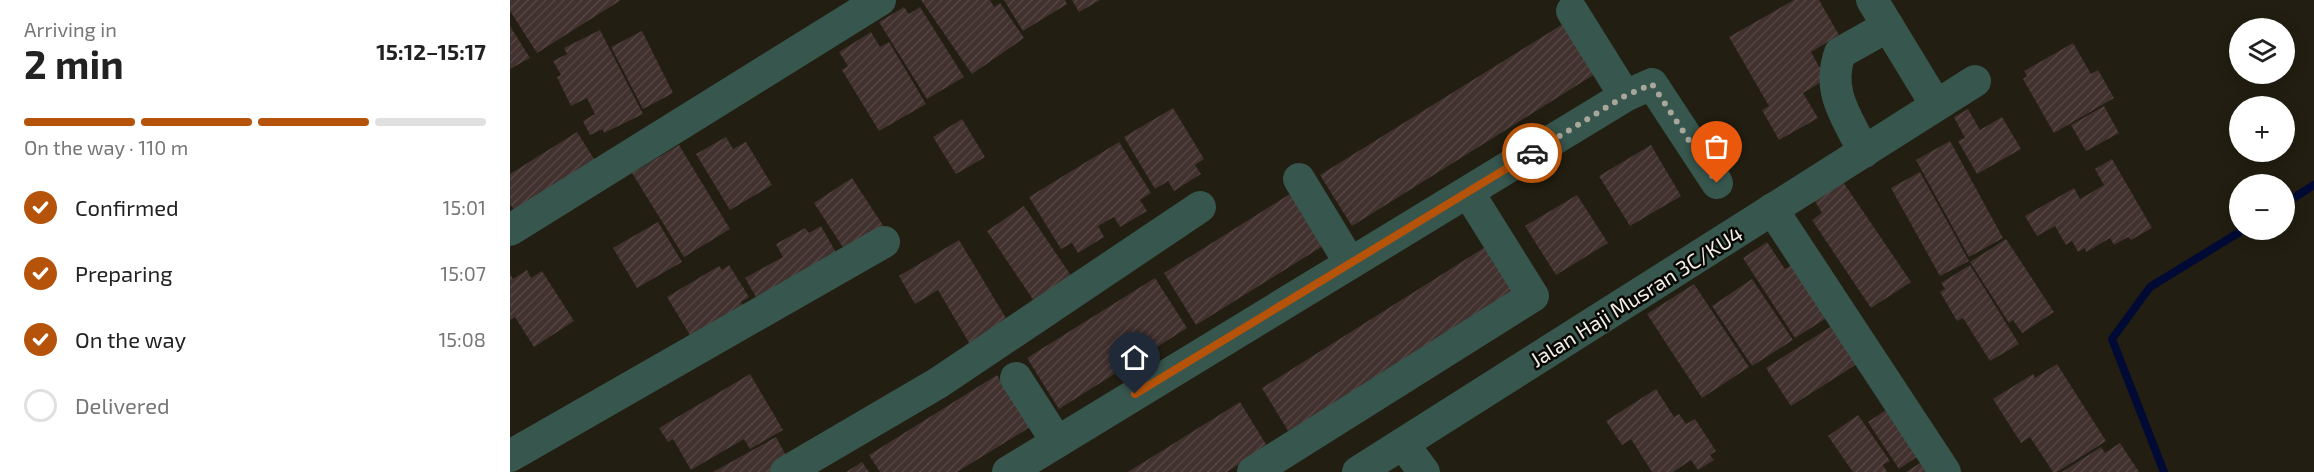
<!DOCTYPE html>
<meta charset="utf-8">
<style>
:root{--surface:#fff;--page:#f6f6f6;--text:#222;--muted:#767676;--line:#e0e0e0;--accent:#b45309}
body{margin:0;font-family:"Exo 2",sans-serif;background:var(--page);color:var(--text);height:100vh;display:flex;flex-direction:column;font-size:22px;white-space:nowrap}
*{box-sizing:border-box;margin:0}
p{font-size:20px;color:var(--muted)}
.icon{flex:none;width:33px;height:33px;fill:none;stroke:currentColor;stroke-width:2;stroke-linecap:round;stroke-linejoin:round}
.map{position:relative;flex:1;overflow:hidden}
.details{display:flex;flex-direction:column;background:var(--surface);width:510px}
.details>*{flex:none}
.buttons{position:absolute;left:1719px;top:18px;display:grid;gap:12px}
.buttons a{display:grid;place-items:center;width:66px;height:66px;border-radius:50%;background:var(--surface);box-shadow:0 3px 15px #0003;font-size:30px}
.pin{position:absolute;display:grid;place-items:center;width:51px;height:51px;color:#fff;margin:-62px -26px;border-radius:50% 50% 50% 0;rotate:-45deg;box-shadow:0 0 6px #0007}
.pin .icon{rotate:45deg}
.courier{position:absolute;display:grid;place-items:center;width:60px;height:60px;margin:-30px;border:4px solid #b45309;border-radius:50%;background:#fff;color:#222;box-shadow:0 2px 8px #0007}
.head em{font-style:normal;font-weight:700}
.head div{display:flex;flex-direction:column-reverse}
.head{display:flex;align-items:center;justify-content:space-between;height:102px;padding:0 24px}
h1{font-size:39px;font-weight:700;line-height:45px}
.bar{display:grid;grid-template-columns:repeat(4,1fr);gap:9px 6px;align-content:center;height:72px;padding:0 24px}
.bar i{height:8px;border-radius:4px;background:var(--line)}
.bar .selected{background:var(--accent)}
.bar p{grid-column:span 4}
ol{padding:0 24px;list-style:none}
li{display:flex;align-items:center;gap:18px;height:66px}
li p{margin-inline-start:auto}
li .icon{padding:6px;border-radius:50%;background:var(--accent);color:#fff;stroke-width:4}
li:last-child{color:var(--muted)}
li i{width:33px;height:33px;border:3px solid var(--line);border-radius:50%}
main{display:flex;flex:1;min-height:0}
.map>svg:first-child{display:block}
</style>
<main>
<section class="details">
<div class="head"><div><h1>2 min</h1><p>Arriving in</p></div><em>15:12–15:17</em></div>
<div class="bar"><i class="selected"></i><i class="selected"></i><i class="selected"></i><i></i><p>On the way · 110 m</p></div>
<ol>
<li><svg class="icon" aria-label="check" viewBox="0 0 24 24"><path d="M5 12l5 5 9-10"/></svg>Confirmed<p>15:01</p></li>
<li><svg class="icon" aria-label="check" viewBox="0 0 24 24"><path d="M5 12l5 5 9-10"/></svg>Preparing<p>15:07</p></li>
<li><svg class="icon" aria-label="check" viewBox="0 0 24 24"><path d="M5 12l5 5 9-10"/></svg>On the way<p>15:08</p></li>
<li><i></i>Delivered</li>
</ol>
</section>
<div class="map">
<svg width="1804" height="472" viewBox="0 0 1804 472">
<defs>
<pattern id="building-hatch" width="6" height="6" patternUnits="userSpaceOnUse" patternTransform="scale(1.5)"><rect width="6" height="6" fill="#41312f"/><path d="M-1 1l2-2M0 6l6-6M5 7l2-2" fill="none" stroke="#544543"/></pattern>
</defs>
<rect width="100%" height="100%" fill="#221e11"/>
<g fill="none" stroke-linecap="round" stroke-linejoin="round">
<g stroke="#000a34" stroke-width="8">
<path d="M 1774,204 L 1804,185"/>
<path d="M 1654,472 L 1602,339 L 1640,287 L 1733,230"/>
</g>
</g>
<g fill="url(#building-hatch)">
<path d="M 0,0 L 111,0 L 27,53 L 0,11 Z"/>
<path d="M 411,0 L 480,0 L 484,7 L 490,3 L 514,38 L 462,74 Z"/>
<path d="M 494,0 L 555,0 L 557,4 L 513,31 Z"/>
<path d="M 562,0 L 590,0 L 569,12 Z"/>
<path d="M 1284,0 L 1309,0 L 1329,35 L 1301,52 L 1316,79 L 1293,93 L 1308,118 L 1269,140 L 1252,110 L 1259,106 L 1219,37 Z"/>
<path d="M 394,7 L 399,14 L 410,7 L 454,77 L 417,99 L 369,22 Z"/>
<path d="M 1053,24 L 1085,74 L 842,226 L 810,175 Z"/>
<path d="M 0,26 L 20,58 L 0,69 Z"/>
<path d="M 90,30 L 133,114 L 94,133 L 93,129 L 80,135 L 73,121 L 85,114 L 77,98 L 61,106 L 47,77 L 51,75 L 43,61 L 57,54 L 54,48 Z"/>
<path d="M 132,31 L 163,93 L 133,109 L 101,47 Z"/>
<path d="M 361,32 L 370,47 L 379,42 L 416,104 L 369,131 L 332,70 L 338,66 L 329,52 Z"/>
<path d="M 1563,43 L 1581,74 L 1588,70 L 1604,98 L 1544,133 L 1513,79 L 1517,76 L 1514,71 Z"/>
<path d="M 1594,106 L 1609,133 L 1576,151 L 1561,125 Z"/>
<path d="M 663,108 L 694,159 L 685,165 L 691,174 L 664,191 L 658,181 L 645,189 L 614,137 Z"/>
<path d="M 1458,109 L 1470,130 L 1492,117 L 1511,149 L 1467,174 L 1448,141 L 1455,138 L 1444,117 Z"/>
<path d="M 452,119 L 475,157 L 446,174 L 423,137 Z"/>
<path d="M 67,132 L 86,162 L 6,213 L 0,204 L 0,174 Z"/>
<path d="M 216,137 L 223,149 L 236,142 L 262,185 L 220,210 L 186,154 Z"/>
<path d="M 1440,141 L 1493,238 L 1459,257 L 1406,160 Z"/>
<path d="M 609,142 L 641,193 L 630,200 L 637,211 L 610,227 L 604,217 L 588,226 L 594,237 L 568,253 L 562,243 L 551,249 L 519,197 Z"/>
<path d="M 169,145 L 220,229 L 174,257 L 122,173 Z"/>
<path d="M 1141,145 L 1171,196 L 1120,226 L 1089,176 Z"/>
<path d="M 1602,159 L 1642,228 L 1621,240 L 1618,237 L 1604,245 L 1600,238 L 1576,252 L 1575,248 L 1568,252 L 1562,241 L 1556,245 L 1545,226 L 1527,236 L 1515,216 L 1564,188 L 1570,199 L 1594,185 L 1585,169 Z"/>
<path d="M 1410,172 L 1459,261 L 1430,276 L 1381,188 Z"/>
<path d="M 342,178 L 374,227 L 336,252 L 304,203 Z"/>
<path d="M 1331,179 L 1401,282 L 1361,308 L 1302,220 L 1312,213 L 1303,198 Z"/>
<path d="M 780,194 L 813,246 L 686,325 L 654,273 Z"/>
<path d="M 1067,195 L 1098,243 L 1046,275 L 1015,226 Z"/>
<path d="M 514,206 L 568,286 L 530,310 L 477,231 Z"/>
<path d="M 148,222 L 172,262 L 127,288 L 103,248 Z"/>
<path d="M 311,226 L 333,265 L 253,309 L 235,278 L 273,257 L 266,244 L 295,228 L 299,233 Z"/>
<path d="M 1496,239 L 1544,312 L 1512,333 L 1503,320 L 1499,323 L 1460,262 Z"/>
<path d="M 449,240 L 502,328 L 464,351 L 428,290 L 405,304 L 389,276 Z"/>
<path d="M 1257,242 L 1275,269 L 1288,261 L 1323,314 L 1285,338 L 1233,258 Z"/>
<path d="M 980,244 L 1009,289 L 780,434 L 752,388 Z"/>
<path d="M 219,265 L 239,297 L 231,302 L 238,313 L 186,345 L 157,297 L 209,266 L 212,270 Z"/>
<path d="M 1460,265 L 1509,344 L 1480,361 L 1453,318 L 1447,321 L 1430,292 L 1435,289 L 1431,283 Z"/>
<path d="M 17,270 L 21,278 L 32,271 L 64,321 L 24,347 L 5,317 L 0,320 L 0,274 L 3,279 Z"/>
<path d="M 645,278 L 677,328 L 549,409 L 517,358 Z"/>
<path d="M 1242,279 L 1283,340 L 1242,366 L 1202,306 Z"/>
<path d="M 1184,284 L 1239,367 L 1192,398 L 1137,314 Z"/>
<path d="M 1322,326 L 1347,364 L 1281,406 L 1256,368 Z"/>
<path d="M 1547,364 L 1596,441 L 1547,472 L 1543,472 L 1520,437 L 1511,443 L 1483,399 L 1523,374 L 1525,378 Z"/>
<path d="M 240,374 L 273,430 L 240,449 L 234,439 L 181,470 L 163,439 L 158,442 L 149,428 Z"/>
<path d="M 487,375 L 520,427 L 447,472 L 370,472 L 359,455 Z"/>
<path d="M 1146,389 L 1164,417 L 1169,414 L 1176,424 L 1185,419 L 1206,451 L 1200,455 L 1204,460 L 1188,470 L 1181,460 L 1163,472 L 1142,472 L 1121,439 L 1112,445 L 1096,421 Z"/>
<path d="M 730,402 L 757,446 L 717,472 L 618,472 Z"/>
<path d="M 1382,406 L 1413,453 L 1389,469 L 1358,422 Z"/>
<path d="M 1348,415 L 1380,461 L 1373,465 L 1377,472 L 1343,472 L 1318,436 Z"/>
<path d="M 266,437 L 280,463 L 263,472 L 203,472 Z"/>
<path d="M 1610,443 L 1629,472 L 1552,472 L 1591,447 L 1595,453 Z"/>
<path d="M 1418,458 L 1427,472 L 1396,472 Z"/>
<path d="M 352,462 L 359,472 L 336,472 Z"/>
</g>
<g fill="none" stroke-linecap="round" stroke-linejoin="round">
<g stroke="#37564d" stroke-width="32">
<path d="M 1362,0 L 1426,105"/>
<path d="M 1062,11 L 1115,96"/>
<path d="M 1354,152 C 1337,117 1316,92 1330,53 L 1378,26"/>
<path d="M 789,179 L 840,263"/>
<path d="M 1262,209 L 1435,472"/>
<path d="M 0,230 L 370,0"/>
<path d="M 506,378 L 547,442"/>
<path d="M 893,444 L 914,472"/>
<path d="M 0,456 L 374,242"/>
<path d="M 276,472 L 428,383 L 690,207"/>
<path d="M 498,472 L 1115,96 L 1142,84 L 1207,183"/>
<path d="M 743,472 L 1023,296 L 958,192"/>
<path d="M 848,472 L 1465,81"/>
</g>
</g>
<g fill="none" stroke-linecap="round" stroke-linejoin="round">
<path stroke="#a9a69b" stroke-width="6" stroke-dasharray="0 10.8" d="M 1022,153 L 1115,96 L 1142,84 L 1207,183"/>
<path stroke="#b45309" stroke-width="8" d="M 625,394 L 1022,153"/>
</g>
<g text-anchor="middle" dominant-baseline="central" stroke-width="5" stroke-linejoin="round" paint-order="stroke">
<g font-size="21" fill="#f1efe6" stroke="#0a0804">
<text transform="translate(1126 296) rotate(-32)">Jalan Haji Musran 3C/KU4</text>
</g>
</g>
</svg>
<div class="buttons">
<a><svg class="icon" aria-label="layers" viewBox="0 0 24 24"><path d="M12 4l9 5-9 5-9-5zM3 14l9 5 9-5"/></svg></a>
<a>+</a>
<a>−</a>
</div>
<div class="pin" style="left:1207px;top:183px;background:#ea580c"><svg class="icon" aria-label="bag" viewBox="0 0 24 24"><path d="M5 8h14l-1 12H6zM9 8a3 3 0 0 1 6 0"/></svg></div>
<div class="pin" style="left:625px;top:394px;background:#1f2937"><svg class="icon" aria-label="home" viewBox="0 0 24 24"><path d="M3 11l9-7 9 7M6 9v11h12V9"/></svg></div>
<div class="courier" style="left:1022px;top:153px"><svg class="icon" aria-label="car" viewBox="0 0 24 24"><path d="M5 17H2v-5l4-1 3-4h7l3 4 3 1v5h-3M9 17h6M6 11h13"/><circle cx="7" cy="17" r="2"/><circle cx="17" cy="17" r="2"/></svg></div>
</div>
</main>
